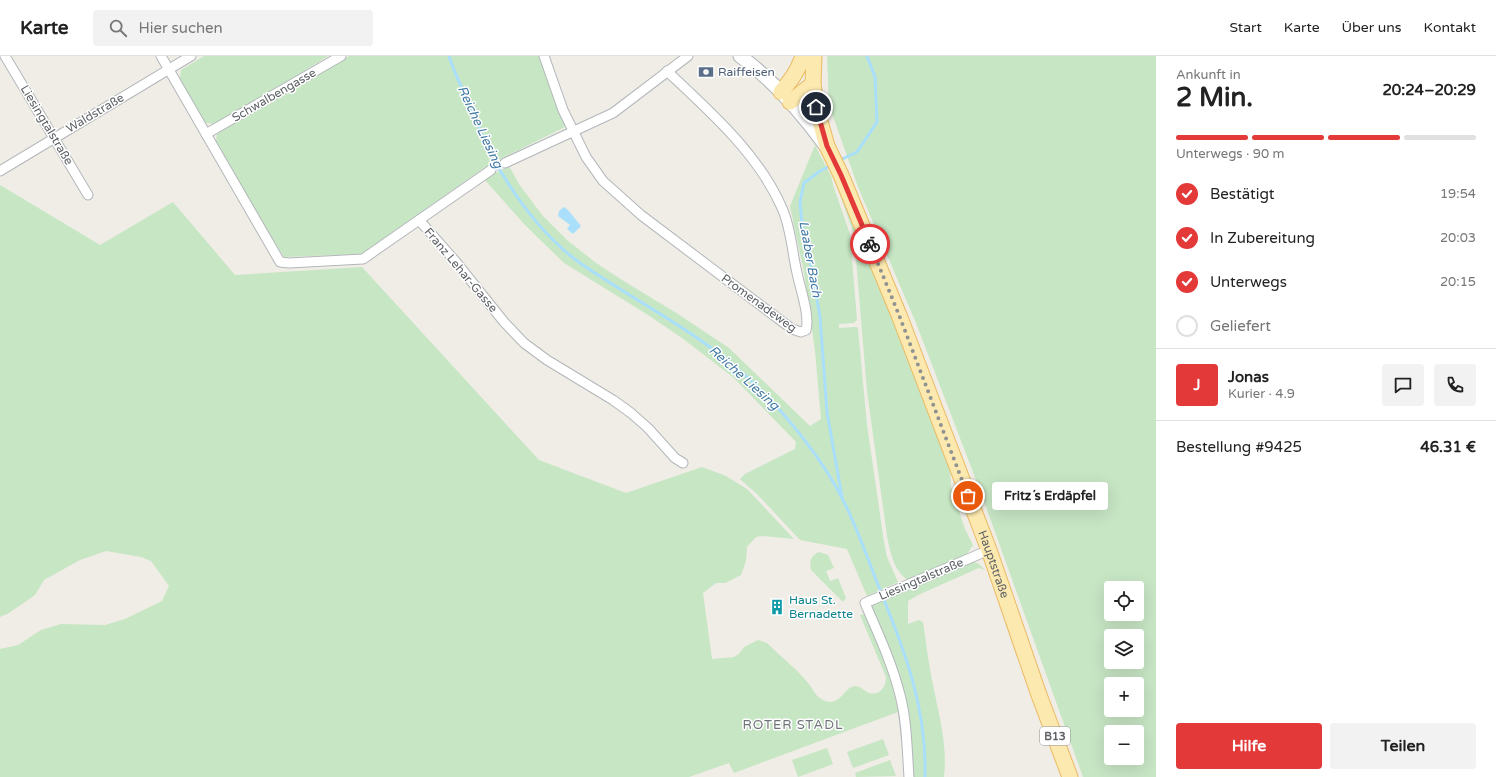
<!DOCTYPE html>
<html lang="de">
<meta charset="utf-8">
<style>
:root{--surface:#fff;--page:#f2f2f2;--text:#222;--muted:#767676;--line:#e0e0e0;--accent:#e33939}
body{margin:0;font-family:"Varela Round",sans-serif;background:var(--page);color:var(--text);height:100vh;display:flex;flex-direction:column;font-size:15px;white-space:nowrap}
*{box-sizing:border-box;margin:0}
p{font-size:13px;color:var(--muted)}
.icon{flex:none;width:22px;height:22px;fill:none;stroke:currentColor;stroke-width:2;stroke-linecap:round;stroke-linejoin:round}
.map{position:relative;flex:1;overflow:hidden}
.side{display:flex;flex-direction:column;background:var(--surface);width:340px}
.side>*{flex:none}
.tools{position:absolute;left:1104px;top:525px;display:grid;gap:8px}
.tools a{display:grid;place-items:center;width:40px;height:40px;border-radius:4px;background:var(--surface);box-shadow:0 4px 16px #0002;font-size:20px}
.pin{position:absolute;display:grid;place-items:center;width:34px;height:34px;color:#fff;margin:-17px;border:2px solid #fff;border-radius:50%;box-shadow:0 1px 4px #0007}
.courier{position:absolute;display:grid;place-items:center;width:40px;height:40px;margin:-20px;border:3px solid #e33939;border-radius:50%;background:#fff;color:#222;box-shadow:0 1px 5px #0007}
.bubble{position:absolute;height:28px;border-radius:4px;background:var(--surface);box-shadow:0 4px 16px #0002;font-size:13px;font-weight:700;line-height:28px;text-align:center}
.head em{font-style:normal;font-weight:700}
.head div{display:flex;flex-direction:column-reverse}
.head{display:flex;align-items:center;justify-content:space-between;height:68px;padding:0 20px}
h1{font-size:26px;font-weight:700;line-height:30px}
.bar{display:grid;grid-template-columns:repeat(4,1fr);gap:6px 4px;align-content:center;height:48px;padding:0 20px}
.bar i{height:5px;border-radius:3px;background:var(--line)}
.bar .active{background:var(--accent)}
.bar p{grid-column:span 4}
.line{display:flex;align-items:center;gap:10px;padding:0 20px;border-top:1px solid var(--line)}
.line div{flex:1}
.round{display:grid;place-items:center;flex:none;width:42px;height:42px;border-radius:4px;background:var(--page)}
ol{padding:0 20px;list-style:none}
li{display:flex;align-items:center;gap:12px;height:44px}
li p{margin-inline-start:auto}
li .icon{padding:4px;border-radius:50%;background:var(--accent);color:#fff;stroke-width:4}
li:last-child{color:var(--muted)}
li i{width:22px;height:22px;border:2px solid var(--line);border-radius:50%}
.button{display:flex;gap:8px;margin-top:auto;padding:8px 20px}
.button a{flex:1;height:46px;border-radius:4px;background:var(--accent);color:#fff;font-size:16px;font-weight:700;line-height:46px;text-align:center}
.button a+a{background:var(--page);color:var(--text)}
header{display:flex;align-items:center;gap:24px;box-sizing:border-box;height:56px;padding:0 20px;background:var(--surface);border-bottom:1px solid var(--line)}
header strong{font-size:19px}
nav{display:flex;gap:22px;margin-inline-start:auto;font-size:14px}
.search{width:280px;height:36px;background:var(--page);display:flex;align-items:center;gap:10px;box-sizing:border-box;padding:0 14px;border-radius:4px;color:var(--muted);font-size:15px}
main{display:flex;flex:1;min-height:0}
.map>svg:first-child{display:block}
</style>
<header>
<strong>Karte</strong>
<div class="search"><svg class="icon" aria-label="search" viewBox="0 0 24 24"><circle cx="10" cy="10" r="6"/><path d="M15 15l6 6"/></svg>Hier suchen</div>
<nav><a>Start</a><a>Karte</a><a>Über uns</a><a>Kontakt</a></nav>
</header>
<main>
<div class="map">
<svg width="1156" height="721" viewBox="0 0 1156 721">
<rect width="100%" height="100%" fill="#efede6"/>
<g fill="#c7e6c4" fill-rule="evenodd">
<path d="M 204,0 L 328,0 L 256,45 L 213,68 L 202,66 L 180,22 L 181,14 Z"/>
<path d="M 349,0 L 539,0 L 565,71 L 488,109 L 361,198 L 284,201 L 261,164 L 216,86 L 217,77 Z"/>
<path d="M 827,0 L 1156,0 L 1156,721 L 1083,721 L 981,437 L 916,267 L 858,131 L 829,49 ZM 1111,532 L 1137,532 L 1137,558 L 1111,558 ZM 1111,580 L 1137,580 L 1137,606 L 1111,606 ZM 1111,628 L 1137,628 L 1137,654 L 1111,654 ZM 1111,676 L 1137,676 L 1137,702 L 1111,702 Z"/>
<path d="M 815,89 L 831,120 L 834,132 L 850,178 L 857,264 L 854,267 L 839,268 L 839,272 L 854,271 L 857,271 L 858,273 L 867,369 L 884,486 L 887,501 L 898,526 L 867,540 L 847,493 L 800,484 L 758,439 L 740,423 L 745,418 L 795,393 L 796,386 L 734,322 L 682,282 L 648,259 L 564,207 L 525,169 L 484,123 L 509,110 L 519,128 L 542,159 L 567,184 L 596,207 L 622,224 L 678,258 L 729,292 L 810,370 L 821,363 L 815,295 L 804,216 L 790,150 Z"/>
<path d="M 0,129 L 100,189 L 173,146 L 235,219 L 362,211 L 539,404 L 626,437 L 702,411 L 726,420 L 747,433 L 794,483 L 763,480 L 756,481 L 747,491 L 746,505 L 741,519 L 725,527 L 716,527 L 703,537 L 712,603 L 734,601 L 739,598 L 744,591 L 758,584 L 767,587 C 780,600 798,614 809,628 C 813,633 815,639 821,643 C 840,654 843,631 855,630 C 861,630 864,635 869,637 C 880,640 886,631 886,621 L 860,559 L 864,558 L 890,617 L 898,656 L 734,717 L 729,707 L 689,721 L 0,721 L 0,593 L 18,589 L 41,574 L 61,568 L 105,569 L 125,563 L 162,545 L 169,530 L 151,505 L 141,501 L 106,495 L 80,504 L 44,524 L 35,539 L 9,557 L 0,561 Z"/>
<path d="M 837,130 L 855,166 L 950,407 L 951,431 L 965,473 L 973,489 L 967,498 L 908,524 C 894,516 890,495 887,480 L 867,335 L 854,179 Z"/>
<path d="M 819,496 L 828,499 L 834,512 L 826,515 L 830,525 L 838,522 L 846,542 L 843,546 L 811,514 C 809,506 811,499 819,496 Z"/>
<path d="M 974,506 L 979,508 L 985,514 L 979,512 L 918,539 L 908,545 L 908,568 L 919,564 L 923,566 C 926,585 928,605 932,624 C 938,656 948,688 944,721 L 914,721 L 908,661 L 899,618 L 871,550 L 968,507 Z"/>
<path d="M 883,683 L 889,699 L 853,712 L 847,696 Z"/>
<path d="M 827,692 L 833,708 L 798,721 L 792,704 Z"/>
<path d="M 890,704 L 896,720 L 856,721 L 855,717 Z"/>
</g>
<path fill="#aadffc" d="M 564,151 L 568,154 L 581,170 L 573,178 L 567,173 L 570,169 L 558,160 L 559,155 Z"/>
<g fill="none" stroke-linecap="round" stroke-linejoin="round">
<g stroke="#aadffc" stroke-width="3">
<path d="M 449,0 C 454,17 463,33 470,50 C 478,66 483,84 491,100 C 494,106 499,113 503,119 C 523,152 548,184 580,207 C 636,246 697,275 747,321 C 785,356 824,404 846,450 C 859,477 869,506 880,534 C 905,595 927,653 925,721"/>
<path d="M 838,105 L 857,96 L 877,66 L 875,21 L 867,0"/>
<path d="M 832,109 L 820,115 L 804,127 L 800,146 L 802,168 L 809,197 L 820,261 L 827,356 L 842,441"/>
</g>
<g stroke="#b3b7ba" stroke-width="11">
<g id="minor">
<path d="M 5,0 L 88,139"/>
<path d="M 161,0 L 280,206 L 289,207 L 363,203 L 419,164 L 456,206 L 504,266 L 524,287 L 547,304 L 613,344 L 631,357 L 648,372 L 675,402 L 683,407"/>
<path d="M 544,0 L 563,54 L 586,101 L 603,125 L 641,159 L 792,273 L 801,276 L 806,274 C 810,259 800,232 797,217 C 792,195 791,172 782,152 C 758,97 710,56 667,15"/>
<path d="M 206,78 L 341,0"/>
<path d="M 505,107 L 613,57 L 688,0"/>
<path d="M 0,115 L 191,0"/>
<path d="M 419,164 L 491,114"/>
<path d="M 909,721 C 907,694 907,665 900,639 C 892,607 878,577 865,547 L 989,494"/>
</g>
</g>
<g stroke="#b2b6ba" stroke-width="15">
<path id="secondary" d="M 740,0 C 773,24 801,56 825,89"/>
</g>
<g stroke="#ecba62" stroke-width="17">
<g id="primary">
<path id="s1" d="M 814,0 L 813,28 L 816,51 L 827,90 L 841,119 L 899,259 L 989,494 L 1039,639 L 1070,721"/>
<path d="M 781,36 C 791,24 798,15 803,0"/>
<path d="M 790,46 L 813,28"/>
</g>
</g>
<use href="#minor" stroke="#fff" stroke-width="9"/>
<use href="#secondary" stroke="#fff" stroke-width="13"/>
<use href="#primary" stroke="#fce9af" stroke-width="15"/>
</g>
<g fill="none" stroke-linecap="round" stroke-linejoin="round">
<path stroke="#919393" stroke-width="4" stroke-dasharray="0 7.2" d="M 870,188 L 899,259 L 968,440"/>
<path stroke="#e33939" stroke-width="5" d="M 816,51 L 827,90 L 841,119 L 870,188"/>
</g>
<defs>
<g id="bank-bare" transform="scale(1.2)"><path d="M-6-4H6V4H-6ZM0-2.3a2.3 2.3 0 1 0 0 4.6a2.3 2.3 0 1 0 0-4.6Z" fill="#5c6f8a" stroke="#fff" stroke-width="2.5" paint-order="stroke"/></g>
<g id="building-bare" transform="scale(1.2)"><path d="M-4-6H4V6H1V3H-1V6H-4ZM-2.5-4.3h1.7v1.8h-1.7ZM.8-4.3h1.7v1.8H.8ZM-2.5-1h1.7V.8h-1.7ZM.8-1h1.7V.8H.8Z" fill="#0f9aa8" stroke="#fff" stroke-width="2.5" paint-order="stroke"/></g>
</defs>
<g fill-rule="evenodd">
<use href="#bank-bare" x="706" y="16"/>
<use href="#building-bare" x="777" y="551"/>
</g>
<g text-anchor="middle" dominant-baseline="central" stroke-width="3" stroke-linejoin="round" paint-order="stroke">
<rect fill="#fff" stroke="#8e9194" stroke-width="1" x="1040" y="671" width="30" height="18" rx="3"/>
<g font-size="11" font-weight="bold" fill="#5e6266">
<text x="1055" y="680">B13</text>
</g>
<g font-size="12" fill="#4e5e75" stroke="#fff" text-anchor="start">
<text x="718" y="16">Raiffeisen</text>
</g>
<g font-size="12" fill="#5e6266" stroke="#fff">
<text transform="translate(274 39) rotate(-30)">Schwalbengasse</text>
<text transform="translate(95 57) rotate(-31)">Waldstraße</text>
<text transform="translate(47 69) rotate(59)">Liesingtalstraße</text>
<text transform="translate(461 214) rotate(50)">Franz Lehar-Gasse</text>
<text transform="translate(759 247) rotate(36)">Promenadeweg</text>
<text stroke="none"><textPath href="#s1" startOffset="542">Hauptstraße</textPath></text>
<text transform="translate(921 523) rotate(-23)">Liesingtalstraße</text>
</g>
<g font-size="12" fill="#0d838f" stroke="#fff" text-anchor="start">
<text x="789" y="544">Haus St.<tspan x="789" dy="14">Bernadette</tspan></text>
</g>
<g font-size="13" font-style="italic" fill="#437ba6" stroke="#fff">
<text transform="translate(480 71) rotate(65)">Reiche Liesing</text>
<text transform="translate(810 203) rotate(80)">Laaber Bach</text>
<text transform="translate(744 322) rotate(42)">Reiche Liesing</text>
</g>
<g font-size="13" letter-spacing="1" fill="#6f7478" stroke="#fff">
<text x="793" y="669">ROTER STADL</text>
</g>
</g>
</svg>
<div class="tools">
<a><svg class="icon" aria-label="locate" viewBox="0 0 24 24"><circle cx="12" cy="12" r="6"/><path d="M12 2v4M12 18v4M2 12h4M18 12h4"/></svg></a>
<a><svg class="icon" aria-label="layers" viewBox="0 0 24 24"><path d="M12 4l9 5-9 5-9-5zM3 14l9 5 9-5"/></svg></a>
<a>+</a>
<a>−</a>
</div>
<div class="pin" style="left:968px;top:440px;background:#ea580c"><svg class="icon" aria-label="bag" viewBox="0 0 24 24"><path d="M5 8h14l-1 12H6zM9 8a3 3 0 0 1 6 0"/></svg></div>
<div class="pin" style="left:816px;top:51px;background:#1f2937"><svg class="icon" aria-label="home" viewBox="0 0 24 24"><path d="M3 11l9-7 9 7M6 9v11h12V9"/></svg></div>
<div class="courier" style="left:870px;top:188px"><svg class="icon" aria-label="bike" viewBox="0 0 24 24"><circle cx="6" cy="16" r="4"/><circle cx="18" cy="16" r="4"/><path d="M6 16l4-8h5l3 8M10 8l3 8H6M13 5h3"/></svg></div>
<div class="bubble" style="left:992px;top:426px;width:116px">Fritz´s Erdäpfel</div>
</div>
<section class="side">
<div class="head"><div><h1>2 Min.</h1><p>Ankunft in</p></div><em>20:24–20:29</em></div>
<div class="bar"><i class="active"></i><i class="active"></i><i class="active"></i><i></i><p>Unterwegs · 90 m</p></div>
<ol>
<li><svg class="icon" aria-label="check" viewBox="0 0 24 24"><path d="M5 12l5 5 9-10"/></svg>Bestätigt<p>19:54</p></li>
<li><svg class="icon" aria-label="check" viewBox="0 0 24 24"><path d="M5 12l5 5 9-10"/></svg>In Zubereitung<p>20:03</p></li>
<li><svg class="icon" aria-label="check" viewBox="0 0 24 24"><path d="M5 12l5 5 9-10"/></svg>Unterwegs<p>20:15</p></li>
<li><i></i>Geliefert</li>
</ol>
<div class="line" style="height:72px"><b class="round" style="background:var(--accent);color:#fff">J</b><div><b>Jonas</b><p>Kurier · 4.9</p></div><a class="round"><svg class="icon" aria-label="chat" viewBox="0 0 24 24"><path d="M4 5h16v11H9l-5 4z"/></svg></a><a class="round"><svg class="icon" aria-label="phone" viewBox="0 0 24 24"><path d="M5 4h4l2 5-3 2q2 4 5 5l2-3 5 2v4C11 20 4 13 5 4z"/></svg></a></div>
<div class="line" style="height:52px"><div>Bestellung #9425</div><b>46.31 €</b></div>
<div class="button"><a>Hilfe</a><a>Teilen</a></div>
</section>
</main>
